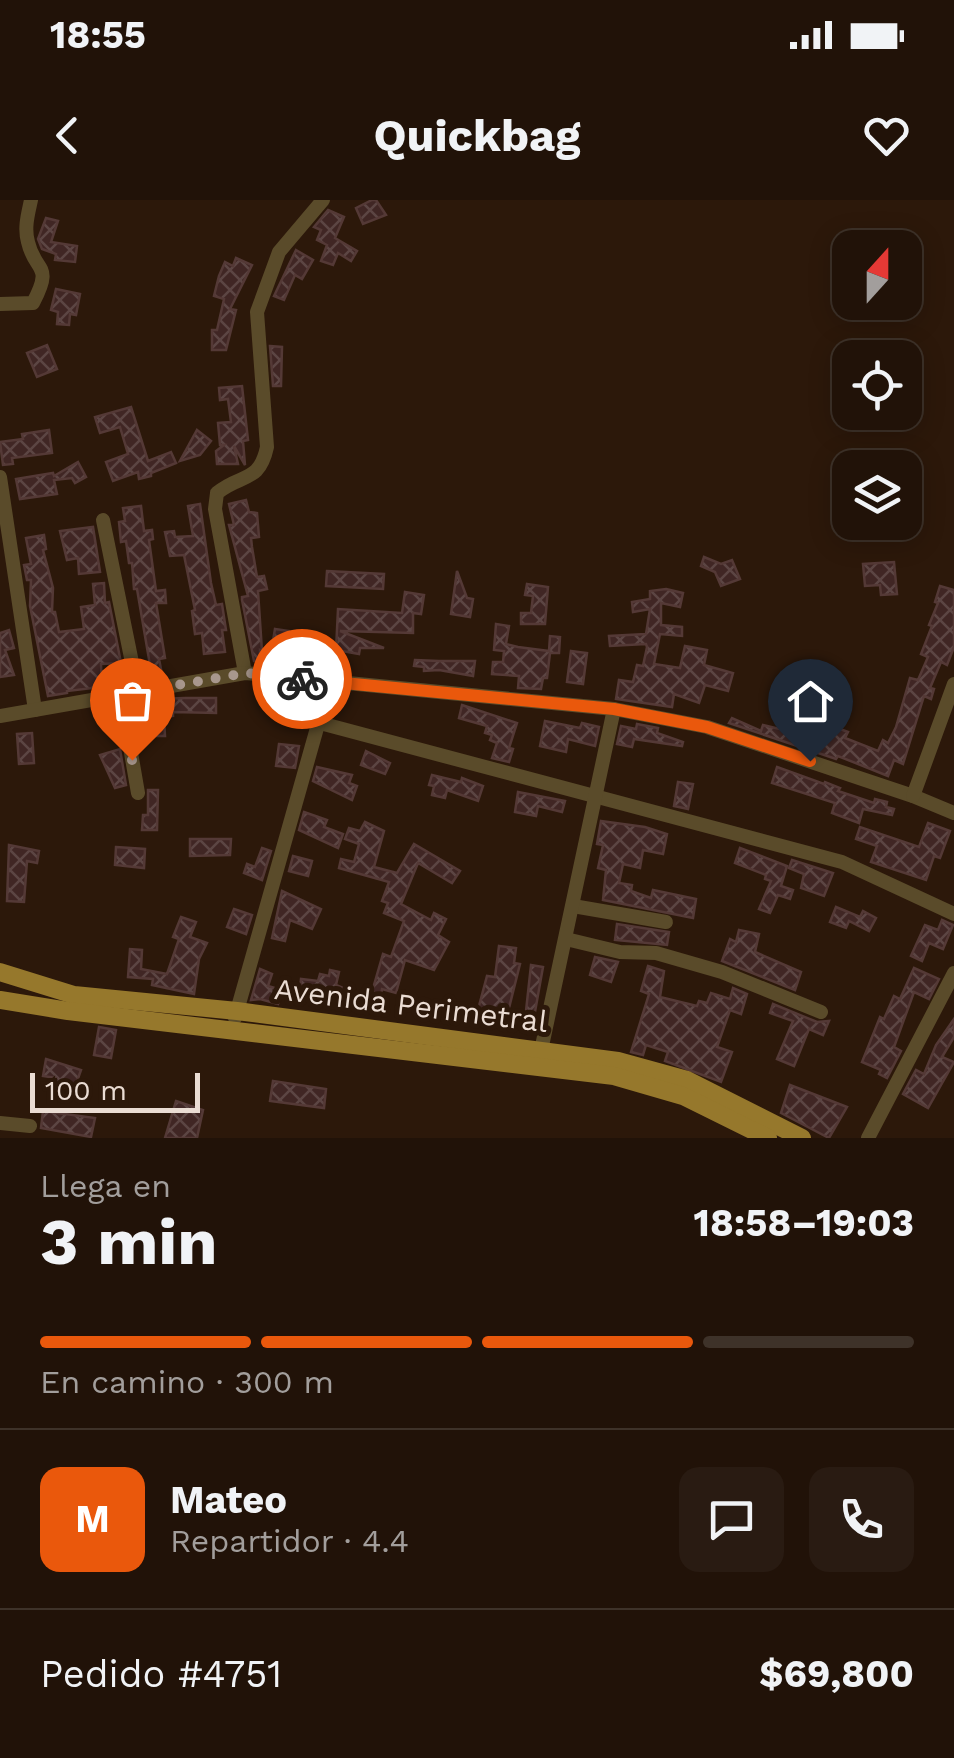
<!DOCTYPE html>
<html lang="es">
<meta charset="utf-8">
<style>
:root{--surface:#211208;--page:#291b12;--text:#f1f3f6;--muted:#a29e9c;--line:#3e3229;--accent:#ea580c}
body{margin:0;font-family:"Work Sans",sans-serif;background:var(--page);color:var(--text);height:100vh;display:flex;flex-direction:column;font-size:38px;white-space:nowrap}
*{box-sizing:border-box;margin:0}
p{font-size:32px;color:var(--muted)}
.icon{flex:none;width:55px;height:55px;fill:none;stroke:currentColor;stroke-width:2;stroke-linecap:round;stroke-linejoin:round}
.map{position:relative;height:938px;overflow:hidden}
.sheet{display:flex;flex-direction:column;background:var(--surface);flex:1}
.sheet>*{flex:none}
.needle{width:65px;rotate:21deg}
.tools{position:absolute;left:832px;top:30px;display:grid;gap:20px}
.tools a{display:grid;place-items:center;width:90px;height:90px;border-radius:20px;background:var(--surface);box-shadow:0 5px 25px #0003,0 0 0 2px var(--line);font-size:50px}
.scale{position:absolute;left:30px;bottom:25px;width:170px;box-sizing:border-box;padding-left:10px;border:5px solid #eadcd3;border-top:0;font-size:28px;line-height:35px;white-space:nowrap;color:#eadcd3;-webkit-text-stroke:8px #2c180a;paint-order:stroke}
.pin{position:absolute;display:grid;place-items:center;width:85px;height:85px;color:#fff;margin:-102px -42px;border-radius:50% 50% 50% 0;rotate:-45deg;box-shadow:0 0 10px #0007}
.pin .icon{rotate:45deg}
.courier{position:absolute;display:grid;place-items:center;width:100px;height:100px;margin:-50px;border:8px solid #ea580c;border-radius:50%;background:#fff;color:#222;box-shadow:0 2px 12px #0007}
.head em{font-style:normal;font-weight:700}
.head div{display:flex;flex-direction:column-reverse}
.head{display:flex;align-items:center;justify-content:space-between;height:170px;padding:0 40px}
h1{font-size:65px;font-weight:700;line-height:75px}
.bar{display:grid;grid-template-columns:repeat(4,1fr);gap:15px 10px;align-content:center;height:120px;padding:0 40px}
.bar i{height:12px;border-radius:8px;background:var(--line)}
.bar .current{background:var(--accent)}
.bar p{grid-column:span 4}
.line{display:flex;align-items:center;gap:25px;padding:0 40px;border-top:2px solid var(--line)}
.line div{flex:1}
.round{display:grid;place-items:center;flex:none;width:105px;height:105px;border-radius:20px;background:var(--page)}
.status{display:flex;justify-content:space-between;align-items:center;height:70px;padding:0 50px;background:var(--surface);direction:ltr}
.status svg{height:28px;fill:currentColor}
header{display:flex;justify-content:space-between;align-items:center;height:130px;padding:0 40px;background:var(--surface);font-size:45px;font-weight:700}
.map>svg:first-child{display:block}
</style>
<div class="status"><b>18:55</b><svg viewBox="0 0 49 12"><path d="M0 12V9h3v3zM5 12V6h3v6zM10 12V3h3v9zM15 12V0h3v12zM26 1h20v11H26zM47 4h2v5h-2z"/></svg></div>
<header><svg class="icon" aria-label="back" viewBox="0 0 24 24"><path d="M15 5l-7 7 7 7"/></svg>Quickbag<svg class="icon" aria-label="heart" viewBox="0 0 24 24"><path d="M12 20l-8-8c-3-5 5-10 8-4 3-6 11-1 8 4z"/></svg></header>
<div class="map">
<svg width="954" height="938" viewBox="0 0 954 938">
<defs>
<pattern id="building-cross-hatch" width="8" height="8" patternUnits="userSpaceOnUse" patternTransform="scale(2.5)"><rect width="8" height="8" fill="#402624"/><path d="M0 0l8 8M0 8l8-8" fill="none" stroke="#5c4543"/></pattern>
</defs>
<rect width="100%" height="100%" fill="#2c180a"/>
<g fill="url(#building-cross-hatch)" stroke="#543936" stroke-width="2.5">
<path d="M 372,0 L 376,0 L 386,15 L 363,24 L 356,8 Z"/>
<path d="M 328,10 L 344,17 L 335,38 L 357,51 L 351,61 L 338,53 L 333,65 L 321,61 L 327,45 L 317,40 L 321,30 L 314,27 Z"/>
<path d="M 46,18 L 58,21 L 51,42 L 77,46 L 75,62 L 55,60 L 56,54 L 42,49 L 38,39 Z"/>
<path d="M 296,50 L 313,60 L 302,79 L 295,75 L 284,100 L 274,96 Z"/>
<path d="M 236,58 L 252,65 L 230,109 L 236,110 L 226,150 L 212,150 L 212,130 L 217,130 L 224,99 L 214,96 L 219,76 L 225,62 L 233,66 Z"/>
<path d="M 56,89 L 80,94 L 76,115 L 70,114 L 69,125 L 57,124 L 58,112 L 51,110 Z"/>
<path d="M 47,145 L 57,169 L 37,177 L 27,153 Z"/>
<path d="M 270,146 L 282,147 L 281,186 L 273,186 Z"/>
<path d="M 242,186 L 248,240 L 243,241 L 245,265 L 234,246 L 238,264 L 217,264 L 216,251 L 224,245 L 220,245 L 218,223 L 231,222 L 228,199 L 220,200 L 219,188 Z"/>
<path d="M 131,207 L 148,261 L 171,252 L 176,263 L 151,273 L 151,276 L 139,279 L 138,272 L 113,281 L 106,262 L 128,254 L 120,227 L 100,233 L 95,217 Z"/>
<path d="M 49,230 L 52,253 L 12,258 L 13,264 L 3,265 L 0,242 L 23,239 L 22,234 Z"/>
<path d="M 197,230 L 211,241 L 200,255 L 180,261 Z"/>
<path d="M 78,262 L 86,277 L 75,283 L 72,278 L 54,280 L 57,294 L 20,299 L 16,279 L 53,273 L 54,276 Z"/>
<path d="M 246,300 L 249,312 L 257,313 L 259,337 L 251,338 L 252,347 L 257,377 L 264,376 L 267,389 L 258,391 L 262,451 L 260,450 L 260,461 L 254,461 L 242,400 L 242,397 L 248,396 L 229,325 L 234,325 L 229,304 Z"/>
<path d="M 200,304 L 211,383 L 216,405 L 222,404 L 226,430 L 222,430 L 225,452 L 204,454 L 202,433 L 195,434 L 192,411 L 195,410 L 184,355 L 170,356 L 165,332 L 174,331 L 175,337 L 193,336 L 188,306 Z"/>
<path d="M 141,306 L 144,331 L 152,330 L 153,339 L 149,340 L 156,391 L 165,390 L 166,403 L 156,403 L 165,458 L 159,459 L 161,469 L 151,471 L 137,389 L 134,389 L 132,363 L 129,363 L 126,341 L 121,342 L 119,322 L 125,321 L 123,308 Z"/>
<path d="M 93,327 L 100,372 L 79,374 L 78,358 L 67,360 L 60,331 Z"/>
<path d="M 44,335 L 46,349 L 43,350 L 53,388 L 52,412 L 55,412 L 59,432 L 84,429 L 81,407 L 95,405 L 93,384 L 104,383 L 105,403 L 109,402 L 121,463 L 101,464 L 102,487 L 67,491 L 67,493 L 48,496 L 30,406 L 31,380 L 27,380 L 24,365 L 31,364 L 26,338 Z"/>
<path d="M 704,357 L 721,364 L 732,360 L 740,379 L 721,386 L 715,372 L 701,366 Z"/>
<path d="M 894,362 L 897,394 L 881,395 L 880,385 L 865,386 L 863,364 Z"/>
<path d="M 327,371 L 384,374 L 383,389 L 326,386 Z"/>
<path d="M 457,371 L 467,398 L 473,399 L 470,417 L 451,414 Z"/>
<path d="M 527,384 L 548,387 L 545,424 L 521,424 L 521,413 L 531,413 L 533,396 L 525,395 Z"/>
<path d="M 940,386 L 954,390 L 954,447 L 947,465 L 941,462 L 930,488 L 934,489 L 931,499 L 924,496 L 903,564 L 894,560 L 888,576 L 838,556 L 836,559 L 729,523 L 732,518 L 761,531 L 763,525 L 784,530 L 789,517 L 804,523 L 806,516 L 848,532 L 845,538 L 878,551 L 883,540 L 888,543 L 896,527 L 910,478 L 918,480 L 928,457 L 921,454 L 932,426 L 929,425 L 938,403 L 935,402 Z"/>
<path d="M 666,389 L 683,393 L 680,407 L 661,403 L 661,425 L 682,427 L 682,436 L 660,434 L 654,464 L 680,468 L 685,446 L 707,450 L 704,465 L 733,473 L 728,491 L 705,485 L 699,503 L 674,494 L 672,507 L 616,499 L 619,480 L 633,482 L 637,465 L 643,466 L 647,447 L 646,444 L 610,446 L 609,436 L 646,434 L 650,409 L 633,412 L 632,402 L 650,399 L 650,391 Z"/>
<path d="M 405,392 L 424,395 L 421,414 L 413,413 L 413,433 L 340,431 L 384,448 L 360,448 L 359,454 L 336,450 L 338,409 L 402,413 Z"/>
<path d="M 496,424 L 509,426 L 506,444 L 518,447 L 549,451 L 550,436 L 560,437 L 559,453 L 550,453 L 547,478 L 543,478 L 541,489 L 518,488 L 519,476 L 492,474 L 493,462 L 503,462 L 504,451 L 494,450 Z"/>
<path d="M 275,429 L 289,431 L 288,435 L 311,434 L 313,452 L 271,452 Z"/>
<path d="M 9,430 L 14,448 L 5,450 L 14,475 L 0,477 L 0,433 Z"/>
<path d="M 571,451 L 587,453 L 583,484 L 567,482 Z"/>
<path d="M 415,460 L 439,461 L 475,461 L 473,476 L 439,470 L 424,471 L 424,467 L 414,466 Z"/>
<path d="M 185,498 L 216,498 L 216,513 L 173,512 L 173,516 L 164,517 L 165,536 L 146,536 L 146,532 L 138,532 L 136,517 L 142,517 L 142,510 L 157,510 L 156,499 Z"/>
<path d="M 462,505 L 517,523 L 509,548 L 513,549 L 509,562 L 492,558 L 497,543 L 490,540 L 492,535 L 485,533 L 487,526 L 459,518 Z"/>
<path d="M 545,521 L 580,528 L 582,523 L 599,527 L 595,546 L 568,539 L 566,552 L 540,546 Z"/>
<path d="M 637,524 L 658,528 L 657,533 L 683,542 L 682,546 L 634,539 L 632,547 L 617,544 L 621,526 L 636,529 Z"/>
<path d="M 32,533 L 34,563 L 19,564 L 17,534 Z"/>
<path d="M 279,544 L 299,546 L 295,568 L 276,566 Z"/>
<path d="M 120,549 L 126,585 L 115,588 L 100,555 Z"/>
<path d="M 366,551 L 390,563 L 385,574 L 361,565 Z"/>
<path d="M 317,567 L 352,575 L 349,583 L 357,586 L 352,600 L 313,581 Z"/>
<path d="M 777,567 L 824,584 L 825,582 L 840,588 L 838,591 L 874,603 L 875,599 L 887,602 L 886,607 L 894,609 L 892,615 L 863,609 L 859,623 L 832,613 L 835,603 L 772,583 Z"/>
<path d="M 432,575 L 461,582 L 462,578 L 483,586 L 478,601 L 447,590 L 445,598 L 432,595 L 434,586 L 429,585 Z"/>
<path d="M 678,582 L 693,584 L 688,609 L 674,606 Z"/>
<path d="M 148,590 L 158,590 L 157,630 L 142,630 L 143,615 L 148,615 Z"/>
<path d="M 518,592 L 565,601 L 562,612 L 538,606 L 536,616 L 515,612 Z"/>
<path d="M 304,612 L 327,620 L 324,627 L 343,634 L 338,648 L 299,630 Z"/>
<path d="M 601,621 L 645,627 L 667,634 L 663,654 L 643,650 L 640,668 L 623,664 L 619,683 L 632,685 L 631,691 L 651,698 L 653,690 L 696,699 L 693,718 L 603,700 L 606,670 L 598,668 L 603,645 L 597,644 Z"/>
<path d="M 365,622 L 384,631 L 374,667 L 397,673 L 414,644 L 460,671 L 452,683 L 418,663 L 401,704 L 431,720 L 434,713 L 446,719 L 438,735 L 449,742 L 434,770 L 405,760 L 396,793 L 382,789 L 381,795 L 372,792 L 383,754 L 391,757 L 404,721 L 384,713 L 388,703 L 382,701 L 389,682 L 339,668 L 341,659 L 354,662 L 359,644 L 345,639 L 349,628 L 360,631 Z"/>
<path d="M 928,623 L 950,631 L 940,658 L 934,656 L 926,680 L 871,662 L 877,646 L 856,639 L 860,627 L 919,647 Z"/>
<path d="M 190,639 L 231,639 L 230,655 L 190,656 Z"/>
<path d="M 9,645 L 39,651 L 37,663 L 27,661 L 24,702 L 7,701 Z"/>
<path d="M 116,647 L 145,649 L 144,668 L 115,665 Z"/>
<path d="M 262,648 L 271,651 L 262,680 L 244,673 L 247,664 L 255,667 Z"/>
<path d="M 740,648 L 787,666 L 781,686 L 793,690 L 790,699 L 778,695 L 770,713 L 759,709 L 771,681 L 765,679 L 766,675 L 735,663 Z"/>
<path d="M 293,656 L 312,661 L 308,676 L 289,671 Z"/>
<path d="M 792,660 L 833,673 L 824,696 L 801,688 L 804,674 L 789,668 Z"/>
<path d="M 282,691 L 321,709 L 312,729 L 290,720 L 285,741 L 272,738 Z"/>
<path d="M 836,707 L 860,717 L 863,711 L 876,718 L 869,731 L 849,721 L 846,728 L 830,722 Z"/>
<path d="M 234,709 L 252,715 L 246,734 L 227,727 Z"/>
<path d="M 181,717 L 196,722 L 190,737 L 207,743 L 199,759 L 194,794 L 152,785 L 153,779 L 128,777 L 130,749 L 142,750 L 141,769 L 167,774 L 179,739 L 173,737 Z"/>
<path d="M 942,720 L 953,725 L 943,749 L 929,743 L 922,761 L 911,756 L 925,725 L 938,730 Z"/>
<path d="M 617,724 L 669,732 L 667,745 L 615,740 Z"/>
<path d="M 739,730 L 759,734 L 755,752 L 801,772 L 795,790 L 722,761 L 730,739 L 736,742 Z"/>
<path d="M 499,746 L 516,748 L 514,763 L 520,764 L 504,828 L 475,821 L 487,776 L 495,777 Z"/>
<path d="M 595,757 L 618,762 L 611,782 L 590,775 Z"/>
<path d="M 531,765 L 543,767 L 535,812 L 526,811 Z"/>
<path d="M 648,766 L 664,771 L 660,797 L 697,806 L 699,801 L 707,803 L 711,793 L 730,799 L 733,788 L 747,794 L 741,814 L 730,810 L 717,847 L 732,852 L 721,882 L 665,861 L 668,852 L 646,845 L 643,855 L 631,852 L 649,794 L 641,791 Z"/>
<path d="M 914,768 L 939,779 L 929,799 L 914,792 L 894,847 L 901,851 L 887,878 L 879,874 L 881,870 L 862,862 L 880,817 L 884,819 L 894,796 L 900,799 Z"/>
<path d="M 260,769 L 272,774 L 268,786 L 282,790 L 278,804 L 260,799 L 251,800 Z"/>
<path d="M 330,770 L 339,772 L 336,785 L 350,791 L 342,809 L 299,798 L 301,779 L 318,781 L 320,774 L 329,776 Z"/>
<path d="M 773,804 L 817,822 L 829,821 L 823,835 L 809,829 L 794,866 L 777,859 L 793,821 L 770,813 Z"/>
<path d="M 954,819 L 954,837 L 942,857 L 954,862 L 928,908 L 903,894 L 916,870 L 924,874 L 936,845 Z"/>
<path d="M 99,827 L 116,830 L 111,858 L 94,855 Z"/>
<path d="M 46,859 L 81,870 L 74,890 L 54,884 L 56,878 L 43,876 Z"/>
<path d="M 273,881 L 326,889 L 324,908 L 270,901 Z"/>
<path d="M 790,885 L 847,907 L 829,938 L 781,913 Z"/>
<path d="M 176,901 L 203,910 L 197,938 L 165,938 Z"/>
<path d="M 43,911 L 95,918 L 91,937 L 41,928 Z"/>
</g>
<g fill="none" stroke-linecap="round" stroke-linejoin="round">
<g stroke="#5a4b2a" stroke-width="14">
<path d="M 0,104 L 33,103 C 54,63 35,73 28,42 C 24,28 28,14 31,0"/>
<path d="M 0,277 L 35,510"/>
<path d="M 103,320 L 138,492"/>
<path d="M 245,473 L 215,309 L 217,293 C 241,273 259,284 267,247 L 257,112 L 279,52 L 323,0"/>
<path d="M 121,495 L 138,593"/>
<path d="M 0,516 L 245,473 L 614,509 L 707,527 L 913,596 L 954,613"/>
<path d="M 320,523 L 842,662 L 954,714"/>
<path d="M 913,596 L 954,484"/>
<path d="M 573,706 L 666,722"/>
<path d="M 566,739 L 620,752 L 656,753 L 722,772 L 821,812"/>
<path d="M 235,818 L 330,482"/>
<path d="M 539,860 L 614,509"/>
<path d="M 0,923 L 30,926"/>
<path d="M 868,938 L 954,773"/>
</g>
<g stroke="#96782c" stroke-width="18">
<path d="M 0,772 L 74,795 L 237,811 L 618,861 L 687,880 L 802,938"/>
<path d="M 0,800 L 68,811 L 614,876 L 683,896 L 768,938"/>
</g>
</g>
<g fill="none" stroke-linecap="round" stroke-linejoin="round">
<path stroke="#a8978d" stroke-width="10" stroke-dasharray="0 18" d="M 132,560 L 121,495 L 246,473 L 302,479"/>
<path stroke="#ea580c" stroke-width="12" d="M 302,479 L 614,509 L 707,527 L 810,561"/>
</g>
<g text-anchor="middle" dominant-baseline="central" stroke-width="10" stroke-linejoin="round" paint-order="stroke">
<g font-size="30" fill="#eadcd3" stroke="#2c180a">
<text transform="translate(411 805) rotate(7)">Avenida Perimetral</text>
</g>
</g>
</svg>
<div class="tools">
<a><svg class="needle" viewBox="-14 -14 28 28"><path d="M0-13l5 13h-10z" fill="#e53935"/><path d="M0 13l5-13h-10z" fill="#a29e9c"/></svg></a>
<a><svg class="icon" aria-label="locate" viewBox="0 0 24 24"><circle cx="12" cy="12" r="6"/><path d="M12 2v4M12 18v4M2 12h4M18 12h4"/></svg></a>
<a><svg class="icon" aria-label="layers" viewBox="0 0 24 24"><path d="M12 4l9 5-9 5-9-5zM3 14l9 5 9-5"/></svg></a>
</div>
<div class="scale">100 m</div>
<div class="pin" style="left:132px;top:560px;background:#ea580c"><svg class="icon" aria-label="bag" viewBox="0 0 24 24"><path d="M5 8h14l-1 12H6zM9 8a3 3 0 0 1 6 0"/></svg></div>
<div class="pin" style="left:810px;top:561px;background:#1f2937"><svg class="icon" aria-label="home" viewBox="0 0 24 24"><path d="M3 11l9-7 9 7M6 9v11h12V9"/></svg></div>
<div class="courier" style="left:302px;top:479px"><svg class="icon" aria-label="bike" viewBox="0 0 24 24"><circle cx="6" cy="16" r="4"/><circle cx="18" cy="16" r="4"/><path d="M6 16l4-8h5l3 8M10 8l3 8H6M13 5h3"/></svg></div>
</div>
<section class="sheet">
<div class="head"><div><h1>3 min</h1><p>Llega en</p></div><em>18:58–19:03</em></div>
<div class="bar"><i class="current"></i><i class="current"></i><i class="current"></i><i></i><p>En camino · 300 m</p></div>
<div class="line" style="height:180px"><b class="round" style="background:var(--accent);color:#fff">M</b><div><b>Mateo</b><p>Repartidor · 4.4</p></div><a class="round"><svg class="icon" aria-label="chat" viewBox="0 0 24 24"><path d="M4 5h16v11H9l-5 4z"/></svg></a><a class="round"><svg class="icon" aria-label="phone" viewBox="0 0 24 24"><path d="M5 4h4l2 5-3 2q2 4 5 5l2-3 5 2v4C11 20 4 13 5 4z"/></svg></a></div>
<div class="line" style="height:130px"><div>Pedido #4751</div><b>$69,800</b></div>
</section>
